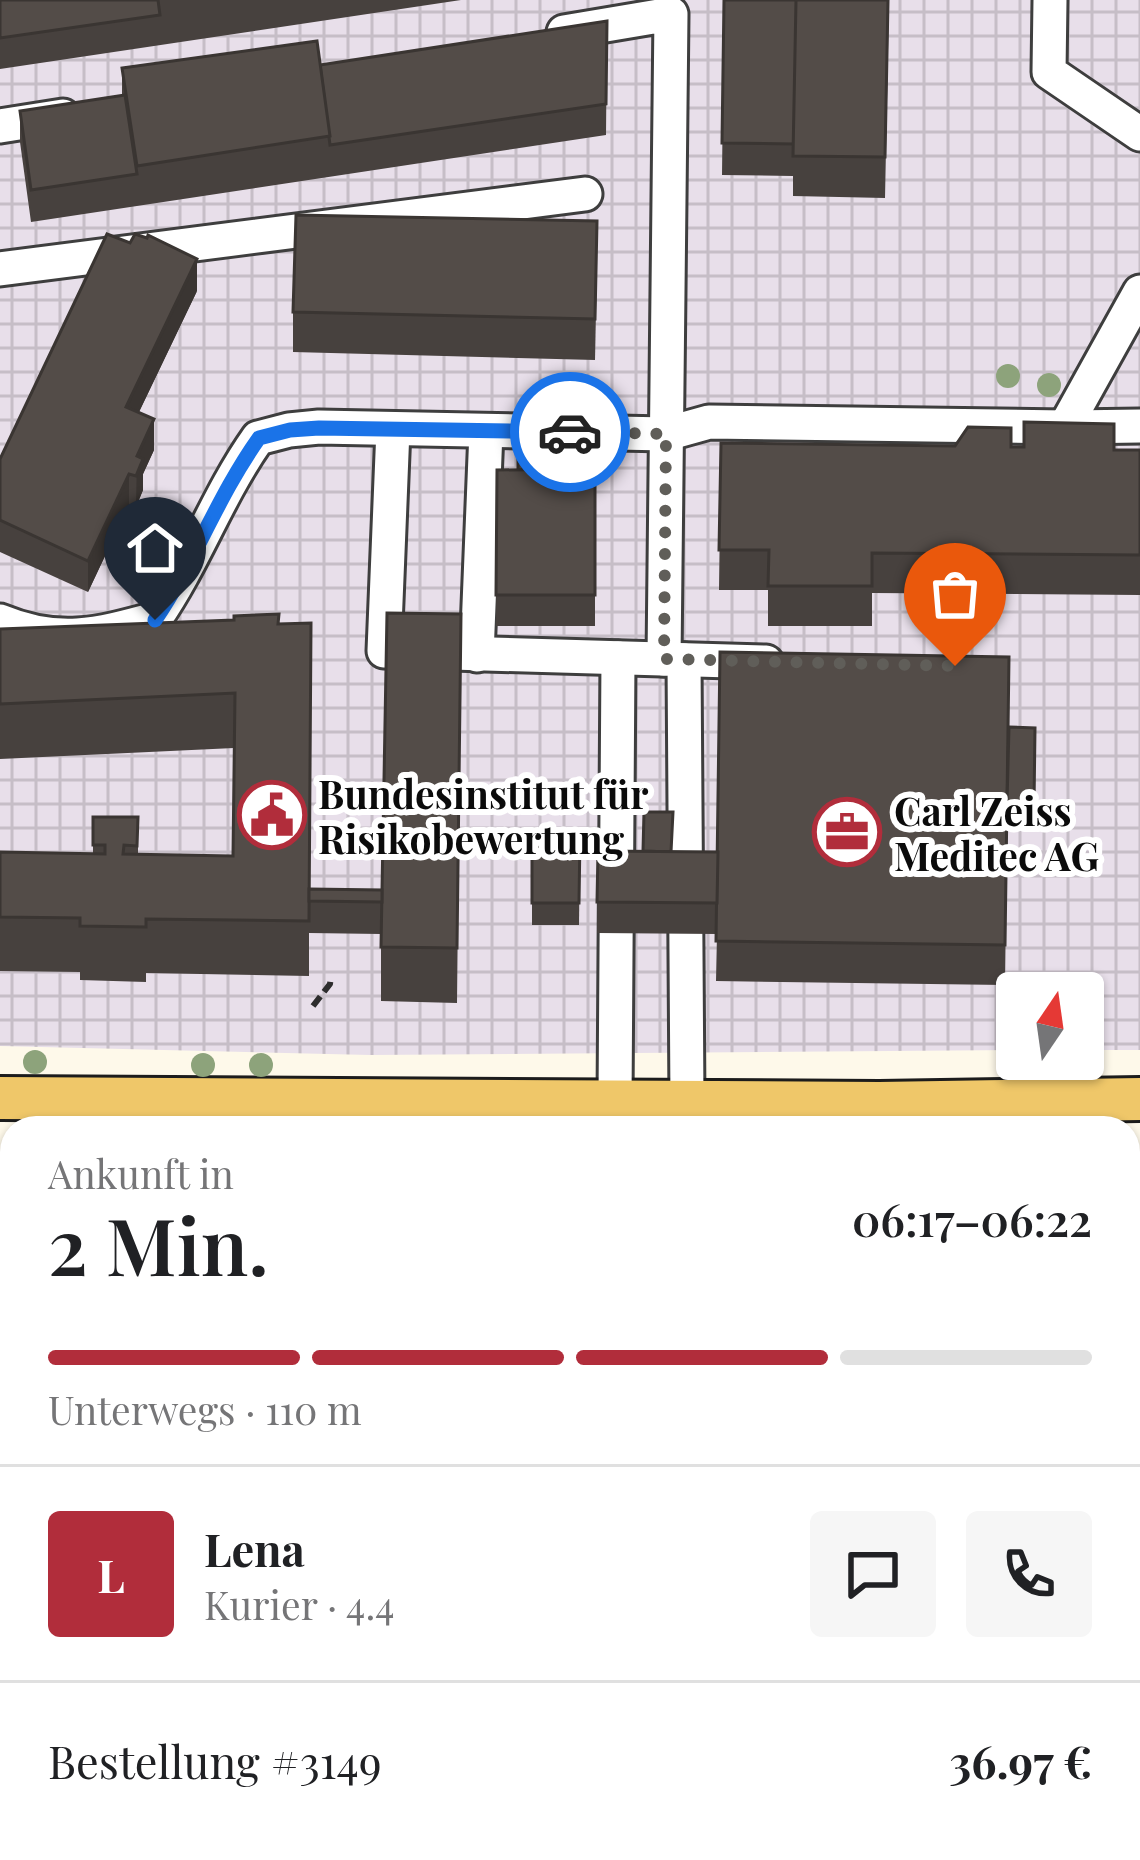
<!DOCTYPE html>
<html lang="de">
<meta charset="utf-8">
<style>
:root{--surface:#fff;--page:#f6f6f6;--text:#202124;--muted:#757577;--line:#e0e0e0;--accent:#b12d3b}
body{margin:0;font-family:"Playfair Display",serif;background:var(--page);color:var(--text);height:100vh;display:flex;flex-direction:column;font-size:45px;white-space:nowrap}
*{box-sizing:border-box;margin:0}
p{font-size:39px;color:var(--muted)}
.icon{flex:none;width:66px;height:66px;fill:none;stroke:currentColor;stroke-width:2;stroke-linecap:round;stroke-linejoin:round}
.map{position:relative;flex:1;overflow:hidden}
.details{position:absolute;left:0px;top:1116px;width:1140px;height:744px;display:flex;flex-direction:column;background:var(--surface);border-radius:36px 36px 0 0;box-shadow:0 3px 9px #0004}
.details>*{flex:none}
.needle{width:78px;rotate:13deg}
.buttons{position:absolute;left:996px;top:972px;display:grid;gap:24px}
.buttons a{display:grid;place-items:center;width:108px;height:108px;border-radius:12px;background:var(--surface);box-shadow:0 3px 9px #0004;font-size:60px}
.pin{position:absolute;display:grid;place-items:center;width:102px;height:102px;color:#fff;margin:-123px -51px;border-radius:50% 50% 50% 0;rotate:-45deg;box-shadow:0 0 12px #0007}
.pin .icon{rotate:45deg}
.courier{position:absolute;display:grid;place-items:center;width:120px;height:120px;margin:-60px;border:9px solid #1a73e8;border-radius:50%;background:#fff;color:#222;box-shadow:0 3px 15px #0007}
.summary em{font-style:normal;font-weight:600}
.summary div{display:flex;flex-direction:column-reverse}
.summary{display:flex;align-items:center;justify-content:space-between;height:204px;padding:0 48px}
h1{font-size:78px;font-weight:600;line-height:90px}
.bar{display:grid;grid-template-columns:repeat(4,1fr);gap:18px 12px;align-content:center;height:144px;padding:0 48px}
.bar i{height:15px;border-radius:9px;background:var(--line)}
.bar .active{background:var(--accent)}
.bar p{grid-column:span 4}
.line{display:flex;align-items:center;gap:30px;padding:0 48px;border-top:3px solid var(--line)}
.line div{flex:1}
.round{display:grid;place-items:center;flex:none;width:126px;height:126px;border-radius:12px;background:var(--page)}
.map>svg:first-child{display:block}
</style>
<div class="map">
<svg width="1140" height="1860" viewBox="0 0 1140 1860">
<defs>
<pattern id="industrial-grid" width="8" height="8" patternUnits="userSpaceOnUse" patternTransform="scale(3)"><rect width="8" height="8" fill="#e8dfea"/><path d="M0 4h8M4 0v8" fill="none" stroke="#c6bec7"/></pattern>
<pattern id="green-dots" width="8" height="8" patternUnits="userSpaceOnUse" patternTransform="scale(3)"><rect width="8" height="8" fill="#d2e5b7"/><path d="M2 2h.1M6 6h.1" fill="none" stroke="#b3c39c" stroke-width="1.8" stroke-linecap="round"/></pattern>
</defs>
<rect width="100%" height="100%" fill="#fef9ea"/>
<path fill="url(#industrial-grid)" d="M 0,0 L 1140,0 L 1140,1050 L 1083,1050 L 1083,993 L 1017,993 L 1017,1050 L 370,1055 L 0,1046 Z"/>
<path fill="url(#green-dots)" d="M 1140,1655 L 1140,1860 L 931,1860 L 938,1848 L 1128,1848 L 1128,1656 Z"/>
<g fill="none" stroke-linecap="round" stroke-linejoin="round">
<g stroke="#3e3e3e" stroke-width="39">
<g id="minor">
<path d="M 1050,0 L 1049,72 L 1140,134"/>
<path d="M 564,32 L 671,14 L 664,659"/>
<path d="M 0,126 L 63,116"/>
<path d="M 0,269 L 585,194"/>
<path d="M 1072,427 L 1140,426"/>
<path d="M 393,429 L 384,651 L 766,662"/>
<path d="M 0,621 C 58,645 97,635 155,619 C 195,561 217,496 258,438 L 289,430 L 319,427 L 666,434 L 709,422 L 1065,427 L 1140,292"/>
<path d="M 477,655 L 486,431"/>
<path d="M 684,660 L 687,1102"/>
<path d="M 615,1101 L 618,658"/>
<path d="M 0,1726 L 12,1726"/>
<path d="M 733,1848 L 765,1860"/>
</g>
</g>
<g stroke="#1c1c1c" stroke-width="48">
<path id="major" d="M 0,1098 L 879,1103 L 1140,1099"/>
</g>
<g stroke="#2d2d2d" stroke-width="6" stroke-dasharray="12 6" stroke-linecap="butt">
<path d="M 313,1006 L 330,984 L 331,976"/>
<path d="M 1128,1260 L 1140,1260"/>
<path d="M 0,1263 L 12,1263"/>
<path d="M 1128,1630 L 1140,1629"/>
<path d="M 912,1860 L 919,1848"/>
</g>
<use href="#minor" stroke="#fff" stroke-width="33"/>
<use href="#major" stroke="#efc769" stroke-width="42"/>
<g stroke="#b12d3b" stroke-width="3">
<path d="M 0,1346 L 12,1345"/>
<path d="M 0,1390 L 12,1390"/>
<path d="M 1128,1393 L 1140,1393"/>
</g>
<g stroke="#b12d3b" stroke-width="9">
<path d="M 0,1428 L 12,1428"/>
<path d="M 0,1467 L 12,1467"/>
<path d="M 1128,1489 L 1140,1489"/>
<path d="M 0,1496 L 12,1497"/>
<path d="M 1128,1517 L 1140,1517"/>
<path d="M 0,1519 L 12,1519"/>
<path d="M 1128,1539 L 1140,1539"/>
</g>
</g>
<g fill="#8da37b">
<circle cx="1008" cy="376" r="12"/>
<circle cx="1049" cy="385" r="12"/>
<circle cx="35" cy="1062" r="12"/>
<circle cx="203" cy="1065" r="12"/>
<circle cx="261" cy="1065" r="12"/>
</g>
<g fill="#47413e">
<path d="M 0,0 L 461,0 L 0,69 Z"/>
<path d="M 724,0 L 889,0 L 885,198 L 793,196 L 793,176 L 722,175 Z"/>
<path d="M 607,21 L 606,135 L 31,222 L 20,142 L 20,111 L 122,95 L 122,68 L 320,65 Z"/>
<path d="M 597,262 L 595,360 L 293,352 L 293,312 Z"/>
<path d="M 197,291 L 139,412 L 154,450 L 143,474 L 143,490 L 136,507 L 129,505 L 88,592 L 0,552 L 0,459 Z"/>
<path d="M 721,443 L 1140,450 L 1140,595 L 872,593 L 872,626 L 768,626 L 768,590 L 719,590 Z"/>
<path d="M 595,469 L 595,626 L 496,626 L 497,470 Z"/>
<path d="M 461,614 L 457,1003 L 381,1001 L 381,934 L 309,933 L 309,921 L 309,976 L 146,973 L 146,982 L 80,980 L 80,972 L 0,971 L 0,852 L 93,854 L 93,817 L 138,817 L 138,854 L 233,856 L 234,748 L 0,759 L 0,629 L 279,624 L 309,889 L 382,890 Z"/>
<path d="M 1009,727 L 1035,728 L 1034,826 L 1007,825 L 1005,985 L 716,981 L 717,934 L 597,933 L 598,851 L 718,852 Z"/>
<path d="M 532,836 L 580,836 L 579,925 L 532,925 Z"/>
<path d="M 1128,1320 L 1140,1321 L 1140,1385 L 1128,1384 Z"/>
<rect x="1128" y="1423" width="12" height="59"/>
<path d="M 67,1848 L 621,1848 L 621,1860 L 431,1860 L 415,1853 L 355,1854 L 221,1851 L 221,1860 L 160,1860 L 160,1850 L 118,1849 L 117,1860 L 121,1860 L 58,1860 L 67,1859 Z"/>
</g>
<g fill="#3a3532">
<path d="M 197,259 L 197,291 L 126,439 L 126,407 Z"/>
<path d="M 154,419 L 154,450 L 143,474 L 143,490 L 136,507 L 137,456 Z"/>
<path d="M 129,474 L 129,505 L 88,592 L 88,561 Z"/>
<path d="M 614,1848 L 621,1848 L 621,1860 L 608,1860 Z"/>
</g>
<g fill="#534c48" stroke="#3a3532" stroke-width="3">
<path d="M 0,0 L 158,0 L 160,15 L 0,38 Z"/>
<path d="M 724,0 L 797,0 L 794,144 L 722,143 Z"/>
<path d="M 796,0 L 888,0 L 885,157 L 793,156 Z"/>
<path d="M 607,21 L 606,104 L 330,145 L 320,65 Z"/>
<path d="M 317,41 L 330,136 L 137,166 L 122,68 Z"/>
<path d="M 125,95 L 137,174 L 31,190 L 20,111 Z"/>
<path d="M 296,215 L 597,221 L 595,319 L 293,312 Z"/>
<path d="M 107,234 L 130,243 L 135,234 L 147,238 L 148,235 L 197,259 L 126,407 L 154,419 L 137,456 L 143,459 L 136,476 L 129,474 L 88,561 L 0,520 L 0,459 Z"/>
<path d="M 1024,422 L 1114,424 L 1114,450 L 1140,450 L 1140,555 L 872,553 L 872,586 L 768,586 L 769,550 L 719,550 L 721,443 L 955,446 L 968,427 L 1011,428 L 1011,447 L 1024,447 Z"/>
<path d="M 518,457 L 592,458 L 591,469 L 518,470 Z"/>
<path d="M 595,469 L 595,595 L 496,595 L 497,470 Z"/>
<path d="M 387,613 L 461,614 L 457,948 L 381,947 Z"/>
<path d="M 279,614 L 278,624 L 311,623 L 309,921 L 146,919 L 146,927 L 80,926 L 80,918 L 0,917 L 0,852 L 105,854 L 105,845 L 93,845 L 93,817 L 138,817 L 137,846 L 124,845 L 123,854 L 233,856 L 235,693 L 0,704 L 0,629 L 234,620 L 234,616 Z"/>
<path d="M 720,652 L 1009,657 L 1005,945 L 716,941 Z"/>
<path d="M 1009,727 L 1035,728 L 1034,805 L 1007,803 Z"/>
<path d="M 644,812 L 673,812 L 671,852 L 643,851 Z"/>
<path d="M 532,836 L 580,836 L 579,903 L 532,903 Z"/>
<path d="M 598,851 L 718,852 L 717,903 L 597,902 Z"/>
<path d="M 309,889 L 382,890 L 382,902 L 309,901 Z"/>
<path d="M 1128,1320 L 1140,1321 L 1140,1374 L 1128,1373 Z"/>
<rect x="1128" y="1423" width="12" height="48"/>
<path d="M 0,1729 L 12,1729 L 12,1848 L 22,1848 L 21,1860 L 0,1860 Z"/>
<path d="M 161,1848 L 220,1848 L 219,1860 L 161,1860 Z"/>
<path d="M 356,1848 L 386,1848 L 386,1860 L 355,1860 Z"/>
<path d="M 519,1848 L 614,1848 L 608,1860 L 544,1860 Z"/>
</g>
<g fill="none" stroke-linecap="round" stroke-linejoin="round">
<path stroke="#605e59" stroke-width="12" stroke-dasharray="0 21.6" d="M 570,432 L 666,434 L 664,659 L 955,666"/>
<path stroke="#1a73e8" stroke-width="15" d="M 155,620 C 195,561 217,497 259,438 L 290,430 L 319,428 L 570,432"/>
</g>
<defs>
<g id="civic-ring" transform="scale(3.45)"><circle r="9.5" fill="#fff" stroke="#b12d3b" stroke-width="1.5"/><path d="M-.6-6.5H3V-4.5H.6V-3L4-1V1h2V6H-6V1h2V-1L-.6-3ZM-1.2 2.5V6h2.4V2.5Z" fill="#b12d3b"/></g>
<g id="office-ring" transform="scale(3.45)"><circle r="9.5" fill="#fff" stroke="#b12d3b" stroke-width="1.5"/><path d="M-6-3h4V-5.5h4V-3h4V5H-6ZM-1-4.5V-3h2v-1.5ZM-6 0V1H6V0Z" fill="#b12d3b"/></g>
</defs>
<g fill-rule="evenodd">
<use href="#civic-ring" x="272" y="815"/>
<use href="#office-ring" x="847" y="832"/>
</g>
<g text-anchor="middle" dominant-baseline="central" stroke-width="12" stroke-linejoin="round" paint-order="stroke">
<g font-size="39" font-weight="bold" fill="#0b0b0b" stroke="#fff" text-anchor="start">
<text x="318" y="793">Bundesinstitut für<tspan x="318" dy="45">Risikobewertung</tspan></text>
<text x="894" y="810">Carl Zeiss<tspan x="894" dy="45">Meditec AG</tspan></text>
</g>
</g>
</svg>
<div class="buttons">
<a><svg class="needle" viewBox="-14 -14 28 28"><path d="M0-13l5 13h-10z" fill="#e53935"/><path d="M0 13l5-13h-10z" fill="#757577"/></svg></a>
</div>
<div class="pin" style="left:955px;top:666px;background:#ea580c"><svg class="icon" aria-label="bag" viewBox="0 0 24 24"><path d="M5 8h14l-1 12H6zM9 8a3 3 0 0 1 6 0"/></svg></div>
<div class="pin" style="left:155px;top:620px;background:#1f2937"><svg class="icon" aria-label="home" viewBox="0 0 24 24"><path d="M3 11l9-7 9 7M6 9v11h12V9"/></svg></div>
<div class="courier" style="left:570px;top:432px"><svg class="icon" aria-label="car" viewBox="0 0 24 24"><path d="M5 17H2v-5l4-1 3-4h7l3 4 3 1v5h-3M9 17h6M6 11h13"/><circle cx="7" cy="17" r="2"/><circle cx="17" cy="17" r="2"/></svg></div>
<section class="details">
<div class="summary"><div><h1>2 Min.</h1><p>Ankunft in</p></div><em>06:17–06:22</em></div>
<div class="bar"><i class="active"></i><i class="active"></i><i class="active"></i><i></i><p>Unterwegs · 110 m</p></div>
<div class="line" style="height:216px"><b class="round" style="background:var(--accent);color:#fff">L</b><div><b>Lena</b><p>Kurier · 4.4</p></div><a class="round"><svg class="icon" aria-label="chat" viewBox="0 0 24 24"><path d="M4 5h16v11H9l-5 4z"/></svg></a><a class="round"><svg class="icon" aria-label="phone" viewBox="0 0 24 24"><path d="M5 4h4l2 5-3 2q2 4 5 5l2-3 5 2v4C11 20 4 13 5 4z"/></svg></a></div>
<div class="line" style="height:156px"><div>Bestellung #3149</div><b>36.97 €</b></div>
</section>
</div>
